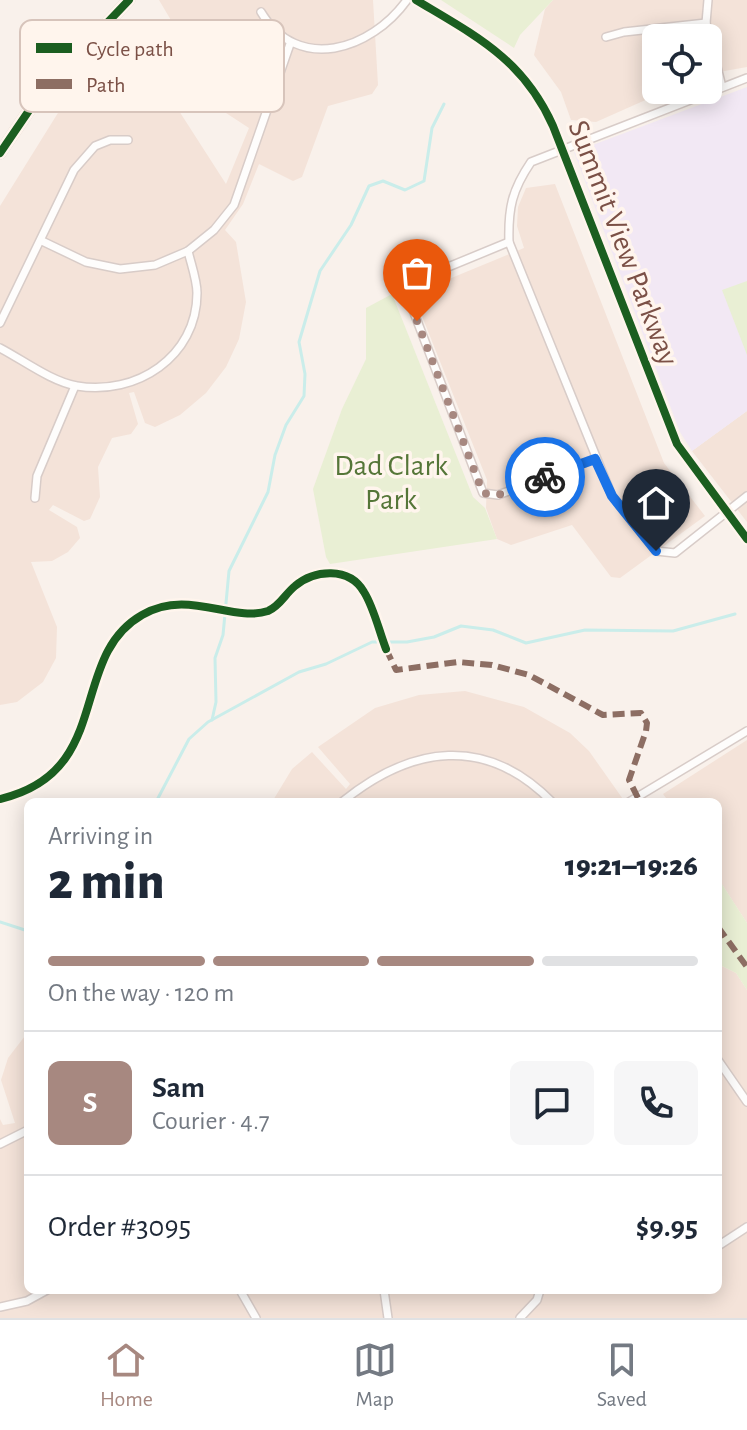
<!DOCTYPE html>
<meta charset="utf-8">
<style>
:root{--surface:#fff;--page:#f6f6f7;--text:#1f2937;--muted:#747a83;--line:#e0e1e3;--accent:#a78880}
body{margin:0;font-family:"Alegreya Sans",sans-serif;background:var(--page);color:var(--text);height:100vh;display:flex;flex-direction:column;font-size:30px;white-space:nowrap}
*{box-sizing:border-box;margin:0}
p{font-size:26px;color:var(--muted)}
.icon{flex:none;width:44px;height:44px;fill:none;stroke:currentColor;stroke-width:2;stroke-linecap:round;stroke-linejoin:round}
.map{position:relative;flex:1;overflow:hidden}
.sheet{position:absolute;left:24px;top:798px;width:698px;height:496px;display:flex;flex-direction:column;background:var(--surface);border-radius:12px;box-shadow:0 4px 20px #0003}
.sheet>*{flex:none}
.buttons{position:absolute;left:642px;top:24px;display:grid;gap:16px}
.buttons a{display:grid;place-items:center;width:80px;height:80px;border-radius:12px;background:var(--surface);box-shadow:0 4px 20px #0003;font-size:40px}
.pin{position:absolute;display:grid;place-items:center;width:68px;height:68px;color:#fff;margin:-82px -34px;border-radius:50% 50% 50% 0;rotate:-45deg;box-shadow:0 0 8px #0007}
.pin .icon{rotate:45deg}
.courier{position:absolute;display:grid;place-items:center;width:80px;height:80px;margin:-40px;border:6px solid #1a73e8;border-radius:50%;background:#fff;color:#222;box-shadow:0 2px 10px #0007}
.headline em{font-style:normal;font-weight:800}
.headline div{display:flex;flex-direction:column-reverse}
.headline{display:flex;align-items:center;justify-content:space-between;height:136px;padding:0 24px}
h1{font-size:52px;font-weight:800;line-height:60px}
.bar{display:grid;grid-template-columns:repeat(4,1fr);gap:12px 8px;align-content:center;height:96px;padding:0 24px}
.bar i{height:10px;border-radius:6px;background:var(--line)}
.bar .on{background:var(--accent)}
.bar p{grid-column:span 4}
.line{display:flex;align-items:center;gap:20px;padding:0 24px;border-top:2px solid var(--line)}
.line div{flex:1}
.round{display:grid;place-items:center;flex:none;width:84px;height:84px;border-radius:12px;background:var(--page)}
.dock{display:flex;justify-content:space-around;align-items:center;height:112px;border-top:2px solid var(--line);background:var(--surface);font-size:22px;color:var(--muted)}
.dock a{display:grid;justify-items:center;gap:4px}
.dock .on{color:var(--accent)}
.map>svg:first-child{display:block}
</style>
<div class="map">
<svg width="747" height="1318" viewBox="0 0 747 1318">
<rect width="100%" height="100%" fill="#f9f1eb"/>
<g fill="#f4e3d9">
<path d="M 159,0 L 373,0 L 378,85 L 372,94 L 328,106 L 302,177 L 293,181 L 259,164 L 243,204 L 225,230 L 236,242 L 246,302 L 239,339 L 226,367 L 206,393 L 180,415 L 155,427 L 145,423 L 134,392 L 129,393 L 138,424 L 131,434 L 112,438 L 98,467 L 100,497 L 90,519 L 84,521 L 53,505 L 49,510 L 77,527 L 80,538 L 68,552 L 52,561 L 31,562 L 57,627 L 56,658 L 43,682 L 17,702 L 0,705 L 0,206 L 66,100 L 129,33 L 226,184 L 249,128 L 226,113 Z"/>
<path d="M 553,0 L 747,0 L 747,67 L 708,74 L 708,38 L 656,38 L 656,90 L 668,90 L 596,122 L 571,120 L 561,92 L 534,55 L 545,9 Z"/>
<path d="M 555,184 L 664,463 L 705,516 L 620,578 L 611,577 L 572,525 L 511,545 L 497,539 L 486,508 L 487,480 L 418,306 L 421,294 L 432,286 L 524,248 L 517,226 L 518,207 L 526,188 Z"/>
<path d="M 747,411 L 747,522 L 692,451 Z"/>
<path d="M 465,691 L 524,707 L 570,733 L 589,751 L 625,802 L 272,802 L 292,769 L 312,752 L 346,789 L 350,784 L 318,747 L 375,708 L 419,695 Z"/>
<path d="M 747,740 L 747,923 L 718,878 L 718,802 L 669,802 L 663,794 Z"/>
<path d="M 718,964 L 736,973 L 747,990 L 747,1318 L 0,1318 L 0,1119 L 3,1125 L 15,1123 L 1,1080 L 8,1058 L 28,1032 L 28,1290 L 718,1290 Z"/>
</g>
<path fill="#f2e8f4" d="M 747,87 L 747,411 L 692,451 L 680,432 L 574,152 Z"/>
<g fill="#e9efd4">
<path d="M 441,0 L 553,0 L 520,35 L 514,48 Z"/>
<path d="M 747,281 L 747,355 L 722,290 Z"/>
<path d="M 392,294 L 473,497 L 485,508 L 497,539 L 330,564 L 326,557 L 313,489 L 342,409 L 366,359 L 366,308 Z"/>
<path d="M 718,878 L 747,923 L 747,990 L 736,973 L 718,964 Z"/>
</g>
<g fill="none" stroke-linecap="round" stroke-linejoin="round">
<g stroke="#caedea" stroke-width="3">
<path d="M 212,720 L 216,702 L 215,658 L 223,635 L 229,571 L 268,492 L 275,455 L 286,425 L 304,396 L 305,374 L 299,342 L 320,271 L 351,225 L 369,186 L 383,181 L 405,190 L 424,181 L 432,128 L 444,104"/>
<path d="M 156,802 L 189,739 L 208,722 L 299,672 L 326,664 L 372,642 L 407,642 L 434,637 L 461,626 L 493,630 L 526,643 L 585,630 L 673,631 L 735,614"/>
<path d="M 0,922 L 28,931"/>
</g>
<g stroke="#d8ccc8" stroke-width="10">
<g id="minor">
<path d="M 708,0 L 706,23 L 722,87"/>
<path d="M 261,12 C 298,74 371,50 407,0"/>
<path d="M 606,37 L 624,32 L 706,23"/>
<path d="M 747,78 L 531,162 C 512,190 508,208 509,242 L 612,496 L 656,551 L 675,553 L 747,496"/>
<path d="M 42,241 L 86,262 L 120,269 L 155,265 L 188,251 L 214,230 L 234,205 L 290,44"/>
<path d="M 509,242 L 414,281 L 408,297 L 483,493 L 498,495 L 595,459"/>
<path d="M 0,323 L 74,170 L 95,146 L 110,140 L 128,140"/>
<path d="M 0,348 C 23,360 52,382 77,386 C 136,396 197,357 197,293 C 197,280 191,264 188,251"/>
<path d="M 35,498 L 37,476 L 75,386"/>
<path d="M 342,802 C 412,745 486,735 552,802"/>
<path d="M 629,802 L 747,731"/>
<path d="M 718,1060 L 747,1102"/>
<path d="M 0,1144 L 28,1130"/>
<path d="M 718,1246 L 747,1227"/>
<path d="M 240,1290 L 256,1318"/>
<path d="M 384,1290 L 388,1318"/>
<path d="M 0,1307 L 27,1301 L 47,1290"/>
<path d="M 520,1318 L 537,1300 L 540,1290"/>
</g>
</g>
<g stroke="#d8ccc8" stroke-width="12">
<path id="tertiary" d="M 416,0 C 476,36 523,59 553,126 L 677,444 L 747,539"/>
</g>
<g stroke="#dacdc8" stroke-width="13">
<path id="secondary" d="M 0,153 L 43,90 L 129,0"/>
</g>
<use href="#minor" stroke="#fefdfc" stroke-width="7"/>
<use href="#tertiary" stroke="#fefdfc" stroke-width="9"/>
<use href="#secondary" stroke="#fefdfc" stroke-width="10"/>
<g stroke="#8d6e63" stroke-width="6" stroke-dasharray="12 6" stroke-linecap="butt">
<path d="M 386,649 L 396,670 L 458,662 L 492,665 L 529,675 L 603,715 L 641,713 L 647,723 L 646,731 L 629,780 L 640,802"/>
<path d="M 718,927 L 747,967"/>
</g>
<g stroke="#fff5ed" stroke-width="13">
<g id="cycleway">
<path d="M 416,0 C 476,36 523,59 553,126 L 677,444 L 747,539"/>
<path d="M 0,153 L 43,90 L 129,0"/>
<path d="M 0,799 C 115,772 67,658 142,615 C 188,588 232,623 268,611 C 280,606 285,594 295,586 C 314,570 349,566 364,592 C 374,608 379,631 386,649"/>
</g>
</g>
<use href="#cycleway" stroke="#1b5e20" stroke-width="8"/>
</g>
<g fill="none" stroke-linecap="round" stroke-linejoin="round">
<path stroke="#a78880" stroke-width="8" stroke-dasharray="0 14.4" d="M 417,321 L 483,493 L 498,495 L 545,477"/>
<path stroke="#1a73e8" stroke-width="10" d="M 545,477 L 595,459 L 612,496 L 656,551"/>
</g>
<g text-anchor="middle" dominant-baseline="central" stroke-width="7" stroke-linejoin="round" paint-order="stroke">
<g font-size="30" fill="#7b5046" stroke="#fff5ed">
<text transform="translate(623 243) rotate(69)">Summit View Parkway</text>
</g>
<g font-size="30" fill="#557638" stroke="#fff5ed">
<text x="391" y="466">Dad Clark<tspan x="391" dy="34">Park</tspan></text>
</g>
</g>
<rect x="20" y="20" width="264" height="92" rx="12" fill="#fff5ed" stroke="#d7c4bb" stroke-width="2"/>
<rect x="36" y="43" width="36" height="10" fill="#1b5e20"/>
<rect x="36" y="79" width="36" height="10" fill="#8d6e63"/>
<g font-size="22" fill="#7b5046">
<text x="86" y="56">Cycle path</text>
<text x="86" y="92">Path</text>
</g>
</svg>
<div class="buttons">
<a><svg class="icon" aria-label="locate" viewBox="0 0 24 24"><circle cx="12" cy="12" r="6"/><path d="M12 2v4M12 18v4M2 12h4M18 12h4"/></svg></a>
</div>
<div class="pin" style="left:417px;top:321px;background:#ea580c"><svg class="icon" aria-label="bag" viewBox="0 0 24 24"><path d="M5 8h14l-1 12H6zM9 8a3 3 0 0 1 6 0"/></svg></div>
<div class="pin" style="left:656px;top:551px;background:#1f2937"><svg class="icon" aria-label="home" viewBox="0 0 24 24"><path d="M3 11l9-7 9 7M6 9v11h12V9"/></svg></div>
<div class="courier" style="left:545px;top:477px"><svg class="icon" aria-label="bike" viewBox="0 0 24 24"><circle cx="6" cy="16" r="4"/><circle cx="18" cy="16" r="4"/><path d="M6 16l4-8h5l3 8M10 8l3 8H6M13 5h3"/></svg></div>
<section class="sheet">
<div class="headline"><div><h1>2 min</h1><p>Arriving in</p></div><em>19:21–19:26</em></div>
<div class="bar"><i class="on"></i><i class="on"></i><i class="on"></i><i></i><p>On the way · 120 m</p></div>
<div class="line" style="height:144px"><b class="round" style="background:var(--accent);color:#fff">S</b><div><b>Sam</b><p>Courier · 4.7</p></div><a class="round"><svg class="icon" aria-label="chat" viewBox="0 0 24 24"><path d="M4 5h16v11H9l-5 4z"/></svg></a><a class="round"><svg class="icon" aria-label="phone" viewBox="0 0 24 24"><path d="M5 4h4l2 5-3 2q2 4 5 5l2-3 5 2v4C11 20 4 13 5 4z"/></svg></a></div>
<div class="line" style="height:104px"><div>Order #3095</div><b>$9.95</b></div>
</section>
</div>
<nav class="dock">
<a class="on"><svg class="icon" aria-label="home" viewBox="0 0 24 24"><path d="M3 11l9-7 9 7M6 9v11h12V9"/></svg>Home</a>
<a><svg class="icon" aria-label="map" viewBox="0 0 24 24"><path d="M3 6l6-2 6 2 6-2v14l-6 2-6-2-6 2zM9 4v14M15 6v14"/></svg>Map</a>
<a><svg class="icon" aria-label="saved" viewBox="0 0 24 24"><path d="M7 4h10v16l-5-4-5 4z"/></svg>Saved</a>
</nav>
